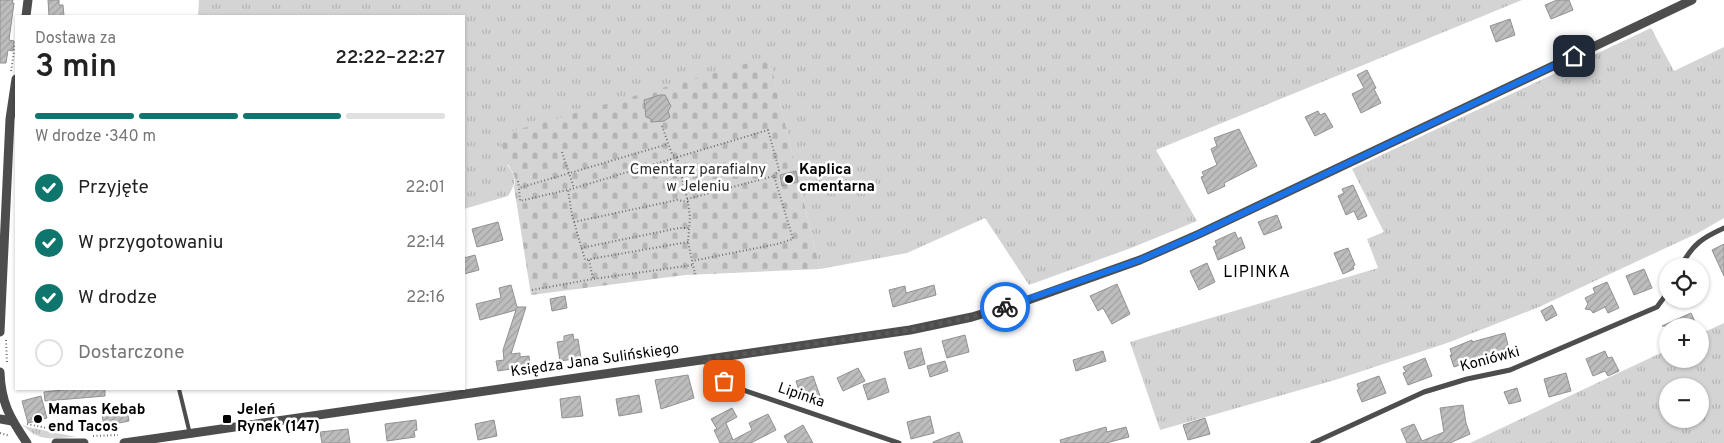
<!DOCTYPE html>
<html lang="pl">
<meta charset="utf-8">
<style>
:root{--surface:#fff;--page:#f2f2f2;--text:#222;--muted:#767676;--line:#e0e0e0;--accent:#0f766e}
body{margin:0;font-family:Overpass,sans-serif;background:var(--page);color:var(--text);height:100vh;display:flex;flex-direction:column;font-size:19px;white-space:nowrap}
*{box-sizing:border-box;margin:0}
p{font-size:16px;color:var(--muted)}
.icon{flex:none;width:28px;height:28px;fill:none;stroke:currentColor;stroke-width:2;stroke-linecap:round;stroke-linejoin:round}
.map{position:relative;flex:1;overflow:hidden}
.panel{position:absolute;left:15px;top:15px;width:450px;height:375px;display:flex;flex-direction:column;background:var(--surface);border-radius:0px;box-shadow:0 1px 4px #0004}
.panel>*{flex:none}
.controls{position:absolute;left:1659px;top:258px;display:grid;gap:10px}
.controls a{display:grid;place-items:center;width:50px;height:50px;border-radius:50%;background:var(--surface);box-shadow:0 1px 4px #0004;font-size:25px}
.pin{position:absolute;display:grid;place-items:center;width:42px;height:42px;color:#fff;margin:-21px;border-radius:10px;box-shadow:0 2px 8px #0006}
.courier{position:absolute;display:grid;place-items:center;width:50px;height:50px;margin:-25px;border:4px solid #1a73e8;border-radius:50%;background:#fff;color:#222;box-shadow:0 1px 6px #0007}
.summary em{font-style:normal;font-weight:600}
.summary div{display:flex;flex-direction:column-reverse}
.summary{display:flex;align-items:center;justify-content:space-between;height:85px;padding:0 20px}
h1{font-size:32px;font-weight:600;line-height:38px}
.bar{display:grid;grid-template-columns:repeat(4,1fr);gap:8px 5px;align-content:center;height:60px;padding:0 20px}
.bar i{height:6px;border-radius:4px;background:var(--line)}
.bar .active{background:var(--accent)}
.bar p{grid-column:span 4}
ol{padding:0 20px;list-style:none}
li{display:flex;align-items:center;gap:15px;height:55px}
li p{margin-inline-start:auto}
li .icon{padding:5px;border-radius:50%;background:var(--accent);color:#fff;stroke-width:4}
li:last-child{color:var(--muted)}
li i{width:28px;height:28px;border:2px solid var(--line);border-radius:50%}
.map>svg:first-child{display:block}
</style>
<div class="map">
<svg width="1724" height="443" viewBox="0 0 1724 443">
<defs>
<pattern id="grass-tufts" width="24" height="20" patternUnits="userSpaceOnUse" patternTransform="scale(1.25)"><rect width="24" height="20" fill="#d4d4d4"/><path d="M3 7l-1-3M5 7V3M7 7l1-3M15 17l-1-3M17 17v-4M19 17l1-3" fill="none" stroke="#b4b4b4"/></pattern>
<pattern id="cemetery-stones" width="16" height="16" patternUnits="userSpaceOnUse" patternTransform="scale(1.25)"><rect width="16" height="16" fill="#d4d4d4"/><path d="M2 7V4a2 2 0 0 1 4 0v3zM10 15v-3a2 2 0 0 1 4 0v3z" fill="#b4b4b4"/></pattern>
<pattern id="building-hatch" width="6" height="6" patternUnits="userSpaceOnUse" patternTransform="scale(1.25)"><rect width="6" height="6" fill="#bdbdbd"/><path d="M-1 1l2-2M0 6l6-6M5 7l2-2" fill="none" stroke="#a1a1a1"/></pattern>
</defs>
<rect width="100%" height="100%" fill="#fff"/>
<g fill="url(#grass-tufts)" fill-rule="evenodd">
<path d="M 199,0 L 1522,0 L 1156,150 L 1197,221 L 1131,248 L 1029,285 L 985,218 L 907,253 L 820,269 L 769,58 L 507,165 C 517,176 516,184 508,196 L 464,209 L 464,16 L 198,16 Z"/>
<path d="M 1651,28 L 1674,71 L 1724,47 L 1724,218 L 1698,233 L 1539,307 L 1450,342 L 1335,380 L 1160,430 L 1130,342 L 1378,268 L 1367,239 L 1384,232 L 1352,169 Z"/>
<path d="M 1724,323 L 1724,443 L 1470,443 L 1667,350 L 1668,359 L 1700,359 L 1700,334 ZM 1668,386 L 1700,386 L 1700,419 L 1668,419 Z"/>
<path d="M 22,424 L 28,427 L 76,437 C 52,438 39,443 22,424 Z"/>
</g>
<path fill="url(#cemetery-stones)" d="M 769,57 L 820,269 L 685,275 L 531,295 L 514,187 C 517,173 511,173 507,162 C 504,153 501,144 499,135 Z"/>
<g fill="url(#building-hatch)" stroke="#919191">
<path d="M 0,0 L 13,0 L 12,3 L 14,3 L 9,40 L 14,41 L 13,51 L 8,50 L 6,63 L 0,63 Z"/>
<path d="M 48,0 L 59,0 L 59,5 L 63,5 L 64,16 L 49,16 Z"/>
<path d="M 1557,0 L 1569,0 L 1573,10 L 1551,19 L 1545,5 Z"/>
<path d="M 1510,19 L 1515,35 L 1496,42 L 1490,26 Z"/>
<path d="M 1367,70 L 1376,88 L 1374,89 L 1381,103 L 1361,113 L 1352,94 L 1364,88 L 1357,75 Z"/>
<path d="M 660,95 L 665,95 L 671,106 L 668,111 L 670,117 L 664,121 L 651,122 L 651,119 L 646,117 L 644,100 Z"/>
<path d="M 1318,111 L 1320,115 L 1325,113 L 1333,127 L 1315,136 L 1305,117 Z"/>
<path d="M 1239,129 L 1257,166 L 1224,183 L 1225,186 L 1208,194 L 1201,177 L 1204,176 L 1202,172 L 1217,165 L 1211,149 L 1217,146 L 1214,138 Z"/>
<path d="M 796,171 L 798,182 L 782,186 L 780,175 Z"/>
<path d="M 1353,185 L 1367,216 L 1358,220 L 1354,211 L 1346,215 L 1338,196 L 1344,193 L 1342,189 Z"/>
<path d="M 1277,215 L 1282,228 L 1264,235 L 1258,222 Z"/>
<path d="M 498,222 L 503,240 L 477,247 L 472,229 Z"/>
<path d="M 1235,232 L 1238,239 L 1241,237 L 1245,248 L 1218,260 L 1213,247 L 1217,245 L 1215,241 Z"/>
<path d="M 1724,244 L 1724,276 L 1712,250 Z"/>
<path d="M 1348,248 L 1355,265 L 1353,266 L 1354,269 L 1343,274 L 1334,253 Z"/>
<path d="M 475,255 L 479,270 L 464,274 L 464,258 Z"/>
<path d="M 1207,263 L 1215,282 L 1199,290 L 1190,271 Z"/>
<path d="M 1644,269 L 1652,288 L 1634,295 L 1626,276 Z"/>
<path d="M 1607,282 L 1619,308 L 1608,313 L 1605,307 L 1593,313 L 1591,310 L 1585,309 L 1588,304 L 1585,298 L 1595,293 L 1593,288 Z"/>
<path d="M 1117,284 L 1130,314 L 1112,324 L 1103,308 L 1098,311 L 1090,296 Z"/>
<path d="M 511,285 L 517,307 L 526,307 L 511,354 L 520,353 L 520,357 L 529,356 L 530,366 L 498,371 L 496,361 L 504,360 L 503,350 L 516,310 L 480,320 L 476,304 L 501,298 L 499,288 Z"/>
<path d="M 934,285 L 936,295 L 893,307 L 889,290 L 905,286 L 906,293 Z"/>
<path d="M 565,296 L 567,308 L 552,311 L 550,299 Z"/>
<path d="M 1552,305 L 1557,315 L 1546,321 L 1541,311 Z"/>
<path d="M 1691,313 L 1697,326 L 1662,326 Z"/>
<path d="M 1505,333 L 1510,353 L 1492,358 L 1490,354 L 1454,367 L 1450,355 L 1452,355 L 1450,349 L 1472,340 L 1472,342 Z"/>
<path d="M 573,334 L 574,340 L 578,339 L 581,358 L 560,361 L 557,342 L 564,341 L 564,336 Z"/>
<path d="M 965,335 L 969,352 L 947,358 L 942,341 Z"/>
<path d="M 921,348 L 925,364 L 909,369 L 904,352 Z"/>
<path d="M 1103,351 L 1106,361 L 1076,371 L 1073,360 Z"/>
<path d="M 1605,351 L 1608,358 L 1612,357 L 1619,371 L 1608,376 L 1605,371 L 1593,376 L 1586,359 Z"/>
<path d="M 1425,358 L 1432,376 L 1408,385 L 1403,373 L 1406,372 L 1403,367 Z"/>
<path d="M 945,361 L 948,371 L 930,377 L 927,366 Z"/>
<path d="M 858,368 L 865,381 L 843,391 L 837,378 Z"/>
<path d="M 1566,373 L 1571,391 L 1549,397 L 1544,379 Z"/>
<path d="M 688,375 L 694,398 L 661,409 L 655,380 Z"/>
<path d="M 813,376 L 820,396 L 802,401 L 796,381 Z"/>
<path d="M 1379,376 L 1386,393 L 1362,402 L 1357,390 L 1359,390 L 1357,384 Z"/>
<path d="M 885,378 L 889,392 L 868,400 L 863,385 Z"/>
<path d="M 1517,388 L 1521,401 L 1509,404 L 1504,392 Z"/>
<path d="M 71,389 L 105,389 L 105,396 L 45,401 L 44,392 Z"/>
<path d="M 639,395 L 642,412 L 619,416 L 616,399 Z"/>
<path d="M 41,396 L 47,418 L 28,423 L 22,401 Z"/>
<path d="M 580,396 L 583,416 L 562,418 L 560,399 Z"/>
<path d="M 126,405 L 129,421 L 104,426 L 101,410 Z"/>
<path d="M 1463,405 L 1466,423 L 1470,434 L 1450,443 L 1407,443 L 1401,429 L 1414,424 L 1422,441 L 1444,432 L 1440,408 Z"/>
<path d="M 732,408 L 737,417 L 726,423 L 733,440 L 752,430 L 749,423 L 768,414 L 776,430 L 751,443 L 720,443 L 714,430 L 717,429 L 711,419 Z"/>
<path d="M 930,416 L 934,433 L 911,439 L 907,422 Z"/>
<path d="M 1205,418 L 1210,434 L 1188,440 L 1183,425 Z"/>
<path d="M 416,420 L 417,430 L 414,431 L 415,437 L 387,441 L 385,424 Z"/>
<path d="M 494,420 L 497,436 L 478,440 L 475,424 Z"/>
<path d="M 803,425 L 813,443 L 788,443 L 784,436 Z"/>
<path d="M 1106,427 L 1107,432 L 1126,427 L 1129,437 L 1106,443 L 1061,443 L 1060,440 Z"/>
<path d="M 348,429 L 350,443 L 322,443 L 320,432 Z"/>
<path d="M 959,432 L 963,443 L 933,443 L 933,442 Z"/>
</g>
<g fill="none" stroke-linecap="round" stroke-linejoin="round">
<g stroke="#6f6f6f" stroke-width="2" stroke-dasharray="1 2.5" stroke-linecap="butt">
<path d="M 11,71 L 16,40"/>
<path d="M 662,126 L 672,154 L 677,158 L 688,202 L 690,217 L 688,242 L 695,274"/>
<path d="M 562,152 L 574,188"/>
<path d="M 518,181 L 519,188"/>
<path d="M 567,190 L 520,201 L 519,188 L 668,144"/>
<path d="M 687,199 L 774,176 L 793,239 L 777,244 L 692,261"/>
<path d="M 574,222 L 677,200 L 688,202"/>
<path d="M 688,242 L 585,260 L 572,215 L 568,190 L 768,130 L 779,170 L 774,176"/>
<path d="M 581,248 L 679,228 L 689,228"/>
<path d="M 589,260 L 593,279"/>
<path d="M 532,290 L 593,279 L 693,265"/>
<path d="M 6,340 L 7,363"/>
<path d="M 27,424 L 61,431"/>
<path d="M 0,433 L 10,436"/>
<path d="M 93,436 L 118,435"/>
</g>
<path stroke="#4d4d4d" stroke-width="4" d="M 179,389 L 190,434"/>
<g stroke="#4d4d4d" stroke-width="5">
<path d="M 1681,266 C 1693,244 1702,238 1724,228"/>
<path d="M 704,360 L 724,381 L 746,391 L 899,443"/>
<path d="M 1313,443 L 1424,392 L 1467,379 L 1510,370 L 1657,307 L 1668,292"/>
</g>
<g stroke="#4d4d4d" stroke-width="9">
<path d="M 26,16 L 28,0"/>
<path d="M 0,332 L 10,119 L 16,79"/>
<path d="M 0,372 C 1,403 10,418 27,443"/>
<path d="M 0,419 L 12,421"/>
<path d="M 56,443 L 84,443"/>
<path d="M 124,443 L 910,330 L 972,317 L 1028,300 L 1140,260 L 1199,234 L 1692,0"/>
</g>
</g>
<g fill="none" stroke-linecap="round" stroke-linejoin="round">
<path stroke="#595959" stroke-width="5" stroke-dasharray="0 9" d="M 724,381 L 703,360 L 910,330 L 972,317 L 1005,307"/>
<path stroke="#1a73e8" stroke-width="6" d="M 1005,307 L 1140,260 L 1199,234 L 1574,56"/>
</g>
<g fill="#000" stroke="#fff" stroke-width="2">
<circle cx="789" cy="179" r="5"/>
<circle cx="38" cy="419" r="5"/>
<rect x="222" y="414" width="10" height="10" rx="2.5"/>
</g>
<g text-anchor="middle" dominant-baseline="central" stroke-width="5" stroke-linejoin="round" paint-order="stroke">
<g font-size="15" fill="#2b2b2b" stroke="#fff">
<text x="698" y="170">Cmentarz parafialny<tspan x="698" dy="17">w Jeleniu</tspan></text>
</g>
<g font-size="15" font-weight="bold" fill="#000" stroke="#fff" text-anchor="start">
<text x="799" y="170">Kaplica<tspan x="799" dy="17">cmentarna</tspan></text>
<text x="48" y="410">Mamas Kebab<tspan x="48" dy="17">end Tacos</tspan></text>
<text x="237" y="410">Jeleń<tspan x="237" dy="17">Rynek (147)</tspan></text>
</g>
<g font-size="15" fill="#000" stroke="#fff">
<text transform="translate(1490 360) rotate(-15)">Koniówki</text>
<text transform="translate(595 361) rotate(-8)">Księdza Jana Sulińskiego</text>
<text transform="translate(801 396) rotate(19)">Lipinka</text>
</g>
<g font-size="16" letter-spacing="1" fill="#000" stroke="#fff">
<text x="1257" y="273">LIPINKA</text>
</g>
</g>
</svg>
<div class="controls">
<a><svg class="icon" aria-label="locate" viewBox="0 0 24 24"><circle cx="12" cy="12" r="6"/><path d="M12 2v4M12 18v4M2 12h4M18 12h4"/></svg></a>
<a>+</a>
<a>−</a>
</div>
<div class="pin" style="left:724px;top:381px;background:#ea580c"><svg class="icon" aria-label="bag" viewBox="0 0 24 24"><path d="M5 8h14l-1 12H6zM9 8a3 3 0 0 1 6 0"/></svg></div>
<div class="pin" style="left:1574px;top:56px;background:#1f2937"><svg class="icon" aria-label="home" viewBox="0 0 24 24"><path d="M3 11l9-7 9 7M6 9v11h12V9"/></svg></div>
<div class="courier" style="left:1005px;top:307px"><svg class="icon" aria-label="bike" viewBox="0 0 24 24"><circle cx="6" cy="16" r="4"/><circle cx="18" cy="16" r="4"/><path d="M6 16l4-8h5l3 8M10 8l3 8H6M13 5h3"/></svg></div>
<section class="panel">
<div class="summary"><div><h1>3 min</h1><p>Dostawa za</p></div><em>22:22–22:27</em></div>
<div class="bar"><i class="active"></i><i class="active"></i><i class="active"></i><i></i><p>W drodze · 340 m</p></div>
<ol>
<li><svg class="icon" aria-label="check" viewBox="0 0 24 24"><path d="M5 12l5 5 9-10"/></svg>Przyjęte<p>22:01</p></li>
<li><svg class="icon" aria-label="check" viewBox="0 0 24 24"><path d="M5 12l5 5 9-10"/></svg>W przygotowaniu<p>22:14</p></li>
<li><svg class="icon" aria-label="check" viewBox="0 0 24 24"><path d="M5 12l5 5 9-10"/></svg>W drodze<p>22:16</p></li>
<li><i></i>Dostarczone</li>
</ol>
</section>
</div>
